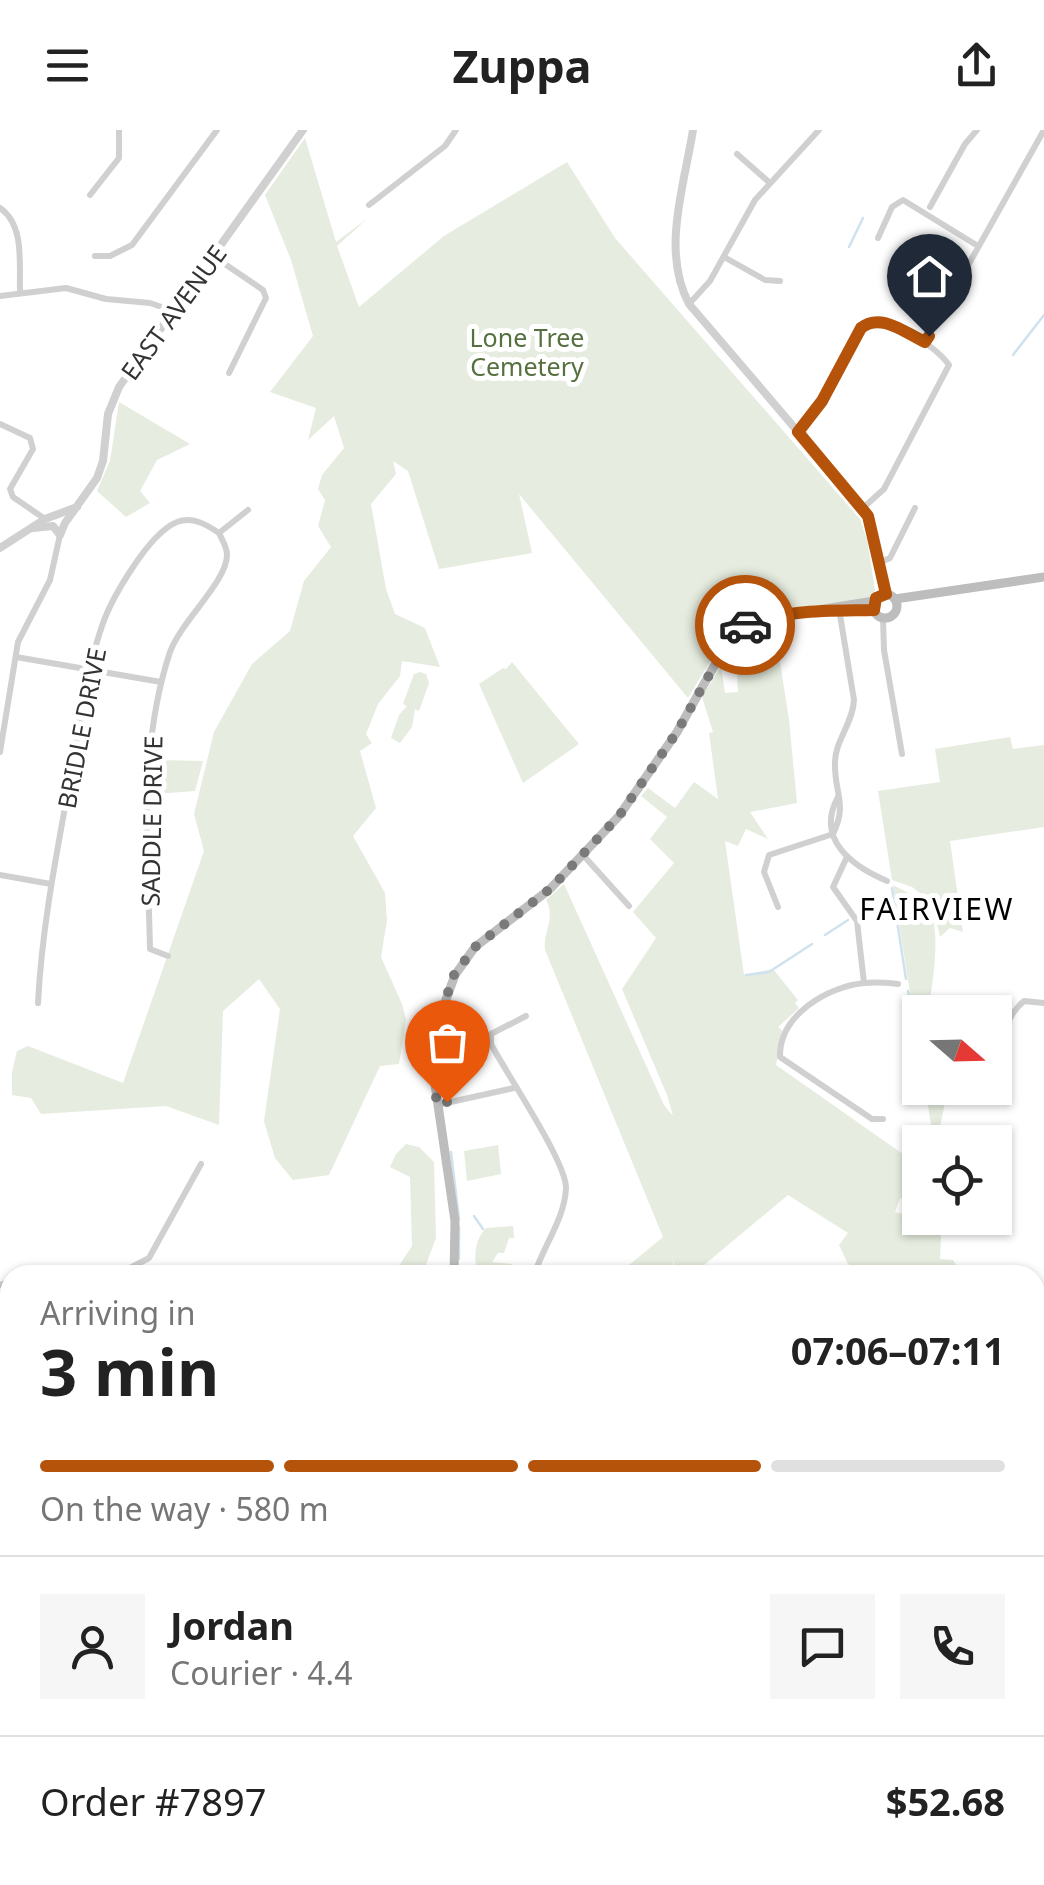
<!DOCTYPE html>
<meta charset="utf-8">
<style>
:root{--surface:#fff;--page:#f6f6f6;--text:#222;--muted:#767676;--line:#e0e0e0;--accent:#b45309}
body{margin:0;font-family:"Noto Sans",sans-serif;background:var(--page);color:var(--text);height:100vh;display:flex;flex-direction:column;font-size:38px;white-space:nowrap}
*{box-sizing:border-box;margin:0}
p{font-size:32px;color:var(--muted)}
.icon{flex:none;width:55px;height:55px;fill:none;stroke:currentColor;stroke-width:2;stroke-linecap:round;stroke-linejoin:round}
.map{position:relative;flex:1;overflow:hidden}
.panel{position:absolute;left:0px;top:1135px;width:1045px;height:620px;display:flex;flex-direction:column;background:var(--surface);border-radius:30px 30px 0 0;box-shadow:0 2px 8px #0004}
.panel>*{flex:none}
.needle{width:65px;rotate:110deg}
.buttons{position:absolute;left:902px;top:865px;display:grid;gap:20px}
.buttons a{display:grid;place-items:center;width:110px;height:110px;border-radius:0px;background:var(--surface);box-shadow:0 2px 8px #0004;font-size:50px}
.pin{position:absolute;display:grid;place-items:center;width:85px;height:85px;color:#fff;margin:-102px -42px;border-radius:50% 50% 50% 0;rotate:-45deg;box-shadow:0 0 10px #0007}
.pin .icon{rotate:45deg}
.courier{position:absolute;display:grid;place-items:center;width:100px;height:100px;margin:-50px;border:8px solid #b45309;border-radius:50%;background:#fff;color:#222;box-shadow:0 2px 12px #0007}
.summary em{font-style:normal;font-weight:700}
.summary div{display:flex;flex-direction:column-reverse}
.summary{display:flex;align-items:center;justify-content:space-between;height:170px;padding:0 40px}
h1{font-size:65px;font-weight:700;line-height:75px}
.bar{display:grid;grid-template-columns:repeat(4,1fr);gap:15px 10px;align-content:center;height:120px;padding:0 40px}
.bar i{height:12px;border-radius:8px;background:var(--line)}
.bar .selected{background:var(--accent)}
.bar p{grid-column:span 4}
.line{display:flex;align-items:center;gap:25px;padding:0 40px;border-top:2px solid var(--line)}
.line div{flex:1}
.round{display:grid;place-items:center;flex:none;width:105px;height:105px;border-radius:0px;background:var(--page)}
header{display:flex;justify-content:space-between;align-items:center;height:130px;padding:0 40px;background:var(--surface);font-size:45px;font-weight:700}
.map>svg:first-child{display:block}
</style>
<header><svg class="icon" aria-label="menu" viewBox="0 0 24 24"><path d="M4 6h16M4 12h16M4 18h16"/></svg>Zuppa<svg class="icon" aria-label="share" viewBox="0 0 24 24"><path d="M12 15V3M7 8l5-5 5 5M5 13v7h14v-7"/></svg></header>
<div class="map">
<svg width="1044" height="1755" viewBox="0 0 1044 1755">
<rect width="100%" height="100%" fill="#fff"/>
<g fill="#e6ecdf">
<path d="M 305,8 L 336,112 L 368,88 L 337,116 L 359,177 L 444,106 L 567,32 L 615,108 L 860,389 L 867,410 L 875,460 L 871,468 L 737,487 L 688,568 L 519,364 L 532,423 L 439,439 L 408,341 L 393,331 L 396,344 L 371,374 L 386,459 L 395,484 L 425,498 L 440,537 L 402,531 L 400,546 L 378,574 L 366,604 L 372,613 L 360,621 L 376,678 L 353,706 L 385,763 L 387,790 L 381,827 L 402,874 L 406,889 L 399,934 L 380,936 L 329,1045 L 293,1050 L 275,1028 L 264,991 L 280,879 L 259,849 L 223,881 L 219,995 L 166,976 L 41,984 L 31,968 L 12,965 L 12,942 L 17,921 L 28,916 L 123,953 L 204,721 L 194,684 L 214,602 L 252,534 L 290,501 L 304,451 L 331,417 L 318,396 L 325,370 L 318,359 L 322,345 L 344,318 L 334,286 L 308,310 L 316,278 L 270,262 L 313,206 L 291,130 L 265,65 Z"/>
<path d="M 119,272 L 190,314 L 157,330 L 140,361 L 150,373 L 126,387 L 97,361 L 110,331 Z"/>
<path d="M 779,526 L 789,590 L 797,673 L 750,682 L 768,709 L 746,699 L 738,716 L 725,711 L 744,845 L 773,839 L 798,870 L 795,873 L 799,878 L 778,897 L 782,900 L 776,935 L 920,1036 L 917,1075 L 900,1068 L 895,1082 L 903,1084 L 908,1098 L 931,1097 L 941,1106 L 940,1129 L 953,1130 L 962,1145 L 867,1145 L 848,1134 L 839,1115 L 848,1103 L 788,1065 L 692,1145 L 679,1145 L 672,1128 L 676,1145 L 617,1145 L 663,1107 L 545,820 C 543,801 556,788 546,770 L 564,754 L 664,975 L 673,986 L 667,965 L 622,859 L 656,808 L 633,782 L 674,733 L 650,709 L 667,687 L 641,666 L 648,658 L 675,678 L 694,652 L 718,669 L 709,603 L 713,602 L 702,567 L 721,536 L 725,563 L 738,562 L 737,544 L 751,542 L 750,532 Z"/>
<path d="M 512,532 L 579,614 L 523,653 L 479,554 L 503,538 L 506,539 Z"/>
<path d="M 420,542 L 426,544 L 429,553 L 419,581 L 415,579 L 412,597 L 400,613 L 391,608 L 399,585 L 407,576 L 403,574 L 414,544 Z"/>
<path d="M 1010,607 L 1013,619 L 1044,615 L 1044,697 L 950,711 L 963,802 L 950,798 L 940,807 L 932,772 L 912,757 L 892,750 L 878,661 L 940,652 L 935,619 Z"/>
<path d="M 157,630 L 203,631 L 195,661 L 155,664 Z"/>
<path d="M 893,755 C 904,761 918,766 927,776 C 942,796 933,847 930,871 L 963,873 L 962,882 L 920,882 L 920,926 Z"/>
<path d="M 925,958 L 948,958 L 937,1012 L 934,1012 Z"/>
<path d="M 406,1014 L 419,1017 L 434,1032 L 436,1108 L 422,1145 L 393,1145 L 412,1116 L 410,1047 L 390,1037 L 396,1024 Z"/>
<path d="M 498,1015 L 501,1044 L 467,1051 L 464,1021 Z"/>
<path d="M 513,1096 L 514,1108 L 509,1108 L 504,1123 L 498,1123 L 492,1132 L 512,1134 L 511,1142 L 477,1140 C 473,1126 476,1108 486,1098 Z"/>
<path d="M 1035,1219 L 1044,1220 L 1044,1309 L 1035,1317 Z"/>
</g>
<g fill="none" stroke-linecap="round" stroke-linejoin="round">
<g stroke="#cfe2ee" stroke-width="2.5">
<path d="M 849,117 L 863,88"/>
<path d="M 1013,225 L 1044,185"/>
<path d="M 892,758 L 906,849"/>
<path d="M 825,805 L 848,790"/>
<path d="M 746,845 L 769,842 L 812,814"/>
<path d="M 908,861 L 920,936"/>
<path d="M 451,1022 L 459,1089"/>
<path d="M 474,1086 L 483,1099"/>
<path d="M 459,1129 L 459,1097"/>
<path d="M 1035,1243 L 1044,1240"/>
<path d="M 0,1430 L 10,1447"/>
<path d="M 372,1755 L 384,1745"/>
</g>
<g stroke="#d0d0d0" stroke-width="6">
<path d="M 737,24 L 770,53"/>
<path d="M 90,65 L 119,28 L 119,0"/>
<path d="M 369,75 L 445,16 L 456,0"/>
<path d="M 930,77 L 965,14 L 977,0"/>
<path d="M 0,78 C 25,95 19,134 20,161"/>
<path d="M 878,108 L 892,77 L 903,70 L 978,116"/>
<path d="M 95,126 L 110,126 L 132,115 L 217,0"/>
<path d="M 213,126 L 263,160 L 266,168 L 229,243"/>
<path d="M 724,127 L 765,150 L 780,151"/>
<path d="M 0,166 L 66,158 L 106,169 L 150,173 L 173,181"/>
<path d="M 947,173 L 1044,0"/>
<path d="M 689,174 L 710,151 L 755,70 L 819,0"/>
<path d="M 925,212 L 942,183"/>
<path d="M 0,294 L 30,308 L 33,319 L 10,359 L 13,367 L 45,389"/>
<path d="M 797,302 L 823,271 L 861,198 C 883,180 935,215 949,235 L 884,359 L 863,378"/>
<path d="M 219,403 L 248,380"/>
<path d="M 879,433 L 890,428 L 915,378"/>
<path d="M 883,488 L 884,520 L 902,624"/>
<path d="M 16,527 L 161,552"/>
<path d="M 0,622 L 18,512 L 50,450 L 60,405"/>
<path d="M 838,667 C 815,709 852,736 887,751"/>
<path d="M 833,704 C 848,673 834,664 835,632 C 835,611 853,593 854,570 L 839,479"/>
<path d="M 583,725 L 629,776"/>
<path d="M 846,729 L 833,757 L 857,791 L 864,853"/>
<path d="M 0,745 L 51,754"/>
<path d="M 778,777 L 764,742 L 769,725 L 833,704"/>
<path d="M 168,826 L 150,819 C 148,720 138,618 170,522 C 181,491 228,451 227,424 C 227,418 222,409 219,403"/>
<path d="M 38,873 C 42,794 58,717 72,639 C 80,591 86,542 102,496 C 111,469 149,403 177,392 C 193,386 207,395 219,403"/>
<path d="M 526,886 L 491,904 L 491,914 C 506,943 566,1031 566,1058 C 565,1088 543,1117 534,1145"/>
<path d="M 1006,947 C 998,920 1002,890 1024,871 L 1044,873"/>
<path d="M 437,975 L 514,958"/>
<path d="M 883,989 L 872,989 L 780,927 C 779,885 828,856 865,853 C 876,852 888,853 898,854"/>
<path d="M 34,1145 L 105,1143 L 128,1139 L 149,1128 L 201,1034"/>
<path d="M 0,1155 L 10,1152"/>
<path d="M 0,1247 L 10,1248"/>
<path d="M 1035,1412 L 1044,1407"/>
<path d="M 1035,1459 L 1044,1479"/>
<path d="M 1035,1582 L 1044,1579"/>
<path d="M 1035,1715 L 1044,1708"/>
<path d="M 694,1745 L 699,1755"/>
<path d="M 1029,1745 L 1036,1755"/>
<path d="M 622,1755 L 626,1745"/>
<path d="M 794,1755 L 803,1749"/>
<path d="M 1007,1755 L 1012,1745"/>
</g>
<g stroke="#d0d0d0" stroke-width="8">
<path d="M 693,0 C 684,57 661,121 689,174 L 863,378 L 868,386 L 886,464"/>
<path d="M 33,398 L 53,396 L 60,405 L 65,393 L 97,348 L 103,331 L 108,284 L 119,257 L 303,0"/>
<path d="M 0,418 L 45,389 L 77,377"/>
</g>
<g stroke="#bdbdbd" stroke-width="9">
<circle cx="885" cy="476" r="12"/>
<path d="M 895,469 L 1044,447"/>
<path d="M 454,1145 L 455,1091 L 432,934 L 436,897 L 455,845 L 475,817 L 550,759 L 619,686 L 677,602 L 722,522 L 739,499 L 768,488 L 874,471"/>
<path d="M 1035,1634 L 1044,1631"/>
<path d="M 1035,1642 L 1044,1638"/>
<path d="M 79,1755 L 104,1745"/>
<path d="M 218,1755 L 221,1745"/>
<path d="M 870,1755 L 880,1745"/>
</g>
</g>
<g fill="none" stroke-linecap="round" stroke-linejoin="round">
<path stroke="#7a7a7a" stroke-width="10" stroke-dasharray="0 18" d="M 447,972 L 437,975 L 432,934 L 436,897 L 454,845 L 475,817 L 550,759 L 619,686 L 677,602 L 729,510 L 745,495"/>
<path stroke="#b45309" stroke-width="12" d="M 745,495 C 787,479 830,481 874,480 L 876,468 L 886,464 L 868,386 L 798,302 L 822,271 L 861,198 C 881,182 905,203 925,212 L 929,206"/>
</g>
<g text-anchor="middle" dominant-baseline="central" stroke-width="10" stroke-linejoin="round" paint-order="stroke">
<g font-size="25" fill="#333" stroke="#fff">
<text transform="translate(173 182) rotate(-54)">EAST AVENUE</text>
<text transform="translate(81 598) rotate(-79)">BRIDLE DRIVE</text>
<text transform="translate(151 691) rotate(-89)">SADDLE DRIVE</text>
</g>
<g font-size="25" fill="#56703f" stroke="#fff">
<text x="527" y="207">Lone Tree<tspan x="527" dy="29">Cemetery</tspan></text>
</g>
<g font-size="30" letter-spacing="2.5" fill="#000" stroke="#fff">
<text x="937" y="778">FAIRVIEW</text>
</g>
</g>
</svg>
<div class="buttons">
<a><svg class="needle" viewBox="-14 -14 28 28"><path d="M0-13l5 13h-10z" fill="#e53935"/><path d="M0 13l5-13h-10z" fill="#767676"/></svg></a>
<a><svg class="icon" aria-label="locate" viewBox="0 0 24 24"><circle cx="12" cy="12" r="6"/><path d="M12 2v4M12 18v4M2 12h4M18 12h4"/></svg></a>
</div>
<div class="pin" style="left:447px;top:972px;background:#ea580c"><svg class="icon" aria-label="bag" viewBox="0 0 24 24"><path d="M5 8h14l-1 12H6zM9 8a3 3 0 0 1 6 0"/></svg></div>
<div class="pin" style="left:929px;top:206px;background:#1f2937"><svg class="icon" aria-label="home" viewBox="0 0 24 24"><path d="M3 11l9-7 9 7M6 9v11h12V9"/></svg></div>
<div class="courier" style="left:745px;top:495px"><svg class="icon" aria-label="car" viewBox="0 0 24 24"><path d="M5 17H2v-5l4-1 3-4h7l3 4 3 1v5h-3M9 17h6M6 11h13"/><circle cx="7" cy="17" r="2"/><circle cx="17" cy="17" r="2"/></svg></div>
<section class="panel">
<div class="summary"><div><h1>3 min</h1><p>Arriving in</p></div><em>07:06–07:11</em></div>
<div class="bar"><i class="selected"></i><i class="selected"></i><i class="selected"></i><i></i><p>On the way · 580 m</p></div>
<div class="line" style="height:180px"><a class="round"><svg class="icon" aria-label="person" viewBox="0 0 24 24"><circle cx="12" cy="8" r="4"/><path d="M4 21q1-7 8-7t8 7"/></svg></a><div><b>Jordan</b><p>Courier · 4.4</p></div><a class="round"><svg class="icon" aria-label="chat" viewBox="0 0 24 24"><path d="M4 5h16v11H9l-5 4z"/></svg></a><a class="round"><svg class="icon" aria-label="phone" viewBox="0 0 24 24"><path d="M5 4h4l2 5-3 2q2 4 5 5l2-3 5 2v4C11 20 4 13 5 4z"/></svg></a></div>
<div class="line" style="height:130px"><div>Order #7897</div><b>$52.68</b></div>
</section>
</div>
